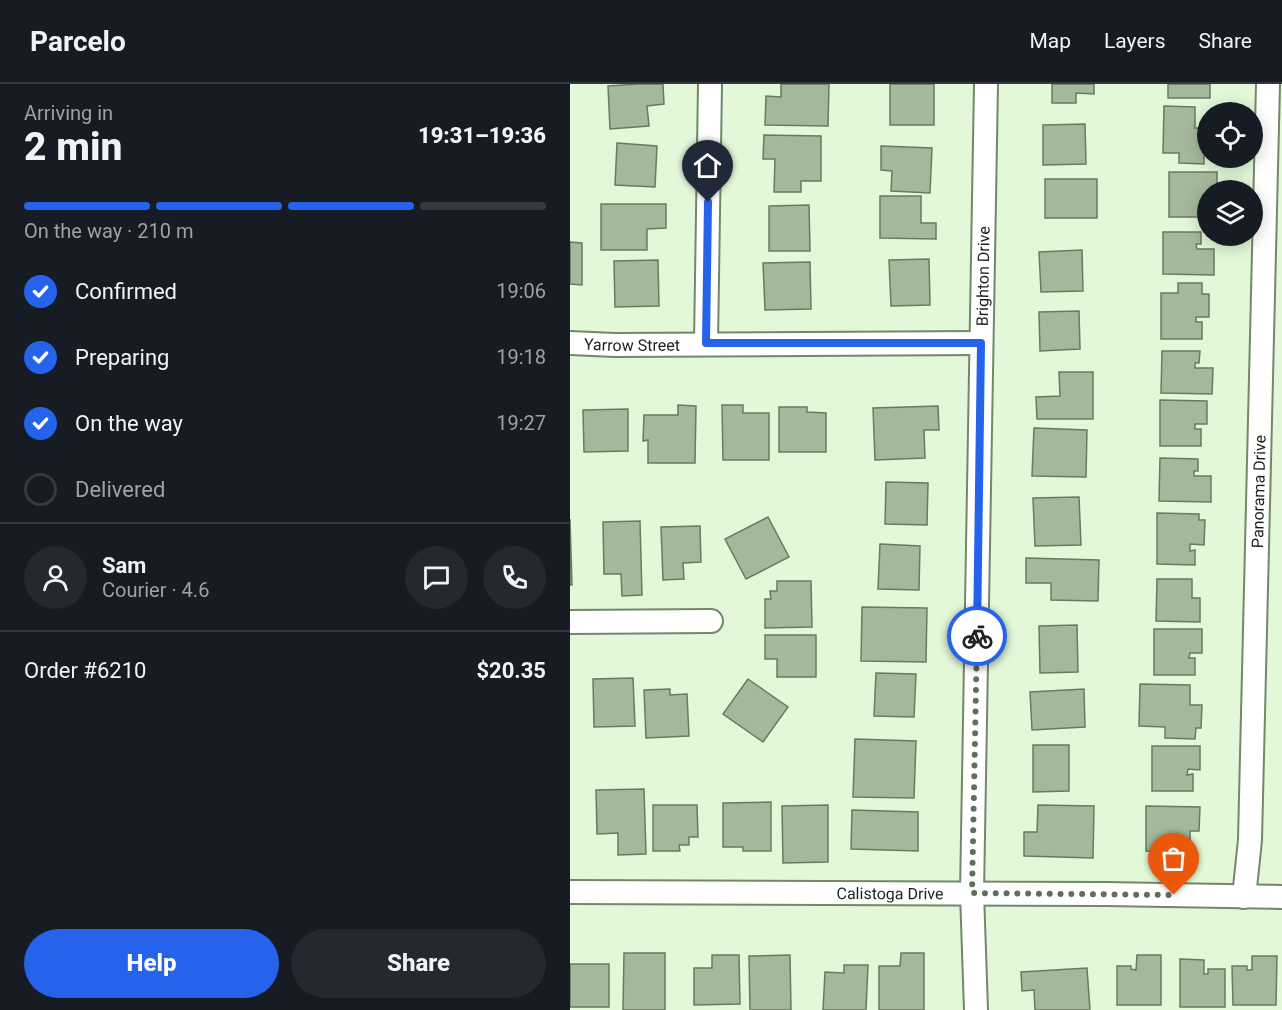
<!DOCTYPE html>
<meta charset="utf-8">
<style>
:root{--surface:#171b24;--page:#242831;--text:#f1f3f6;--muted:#9ea1a6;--line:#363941;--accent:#2563eb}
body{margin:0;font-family:Roboto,sans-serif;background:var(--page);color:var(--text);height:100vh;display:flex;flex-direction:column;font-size:22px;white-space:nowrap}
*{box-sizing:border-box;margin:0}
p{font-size:20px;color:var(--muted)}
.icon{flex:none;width:33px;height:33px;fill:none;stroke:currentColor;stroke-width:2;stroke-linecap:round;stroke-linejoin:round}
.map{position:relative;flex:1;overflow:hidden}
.side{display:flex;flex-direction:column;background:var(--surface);width:570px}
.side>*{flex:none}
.fabs{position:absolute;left:627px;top:18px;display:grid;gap:12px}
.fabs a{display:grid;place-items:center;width:66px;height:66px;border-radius:50%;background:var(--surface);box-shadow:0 3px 15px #0003;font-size:30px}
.pin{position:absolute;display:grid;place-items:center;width:51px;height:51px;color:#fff;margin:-62px -26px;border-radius:50% 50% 50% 0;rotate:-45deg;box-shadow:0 0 6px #0007}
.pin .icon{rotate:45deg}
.courier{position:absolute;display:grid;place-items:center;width:60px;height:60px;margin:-30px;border:4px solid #2563eb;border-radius:50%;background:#fff;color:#222;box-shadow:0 2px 8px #0007}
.summary em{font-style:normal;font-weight:800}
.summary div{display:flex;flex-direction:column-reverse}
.summary{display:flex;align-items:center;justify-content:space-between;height:102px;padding:0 24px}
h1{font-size:39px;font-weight:800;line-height:45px}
.bar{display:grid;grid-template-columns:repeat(4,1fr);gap:9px 6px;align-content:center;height:72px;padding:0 24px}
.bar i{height:8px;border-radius:4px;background:var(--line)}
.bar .on{background:var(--accent)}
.bar p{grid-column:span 4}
.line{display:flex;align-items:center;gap:15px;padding:0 24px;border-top:2px solid var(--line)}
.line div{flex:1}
.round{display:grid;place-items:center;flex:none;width:63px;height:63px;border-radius:32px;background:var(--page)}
ol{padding:0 24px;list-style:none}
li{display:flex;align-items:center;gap:18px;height:66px}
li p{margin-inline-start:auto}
li .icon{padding:6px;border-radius:50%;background:var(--accent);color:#fff;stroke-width:4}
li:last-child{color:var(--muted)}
li i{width:33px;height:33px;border:3px solid var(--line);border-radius:50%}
.button{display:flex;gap:12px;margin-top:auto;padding:12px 24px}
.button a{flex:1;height:69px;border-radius:36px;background:var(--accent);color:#fff;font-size:24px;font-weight:800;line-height:69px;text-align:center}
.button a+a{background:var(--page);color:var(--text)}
header{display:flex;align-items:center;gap:36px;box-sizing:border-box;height:84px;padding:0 30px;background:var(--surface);border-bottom:2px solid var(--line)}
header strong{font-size:28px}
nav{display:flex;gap:33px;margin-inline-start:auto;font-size:21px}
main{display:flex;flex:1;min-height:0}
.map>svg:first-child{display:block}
</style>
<header>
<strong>Parcelo</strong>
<nav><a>Map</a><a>Layers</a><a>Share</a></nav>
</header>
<main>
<section class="side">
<div class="summary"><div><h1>2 min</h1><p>Arriving in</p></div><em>19:31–19:36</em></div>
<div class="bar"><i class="on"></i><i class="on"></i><i class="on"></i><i></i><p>On the way · 210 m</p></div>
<ol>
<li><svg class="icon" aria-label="check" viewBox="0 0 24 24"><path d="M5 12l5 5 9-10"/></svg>Confirmed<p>19:06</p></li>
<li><svg class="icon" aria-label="check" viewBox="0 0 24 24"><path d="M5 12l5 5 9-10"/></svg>Preparing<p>19:18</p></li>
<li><svg class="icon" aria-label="check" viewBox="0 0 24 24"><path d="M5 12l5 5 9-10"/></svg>On the way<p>19:27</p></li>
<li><i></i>Delivered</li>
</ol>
<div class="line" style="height:108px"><a class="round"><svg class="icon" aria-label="person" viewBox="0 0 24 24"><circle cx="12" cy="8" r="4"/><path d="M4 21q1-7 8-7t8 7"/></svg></a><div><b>Sam</b><p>Courier · 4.6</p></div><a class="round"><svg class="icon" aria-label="chat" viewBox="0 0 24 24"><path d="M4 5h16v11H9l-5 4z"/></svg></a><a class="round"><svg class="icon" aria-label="phone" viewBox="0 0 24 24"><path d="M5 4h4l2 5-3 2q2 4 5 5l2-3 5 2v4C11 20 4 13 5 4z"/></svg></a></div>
<div class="line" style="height:78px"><div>Order #6210</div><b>$20.35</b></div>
<div class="button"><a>Help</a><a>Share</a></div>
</section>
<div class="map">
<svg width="712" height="926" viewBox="0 0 712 926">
<rect width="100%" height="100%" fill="#e2f8d9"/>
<g fill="#a4b99b" stroke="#687b5f" stroke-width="1.5">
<path d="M 69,0 L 93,0 L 94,20 L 77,22 L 79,42 L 40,45 L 38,2 Z"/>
<path d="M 211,0 L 259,0 L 258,42 L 195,41 L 196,12 L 211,13 Z"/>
<rect x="320" y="0" width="44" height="41"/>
<path d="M 482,0 L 524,0 L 524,10 L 506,9 L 506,19 L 482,19 Z"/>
<rect x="598" y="0" width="42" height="14"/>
<path d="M 594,22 L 625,23 L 625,44 L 638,44 L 638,69 L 634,69 L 634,80 L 609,79 L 609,69 L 593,69 Z"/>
<path d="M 515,40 L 516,80 L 473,81 L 473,41 Z"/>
<path d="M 194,51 L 251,52 L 251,97 L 231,97 L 231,108 L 204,108 L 205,75 L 193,75 Z"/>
<path d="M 47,59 L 87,62 L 85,103 L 45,101 Z"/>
<path d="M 311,62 L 362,64 L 360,109 L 321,107 L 322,87 L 311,86 Z"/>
<path d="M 599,88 L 647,88 L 647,106 L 638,106 L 638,111 L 635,111 L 635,116 L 638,116 L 638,133 L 599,133 Z"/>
<rect x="475" y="95" width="52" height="39"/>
<path d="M 310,112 L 351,112 L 351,139 L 366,139 L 366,155 L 310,154 Z"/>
<path d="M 31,120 L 96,120 L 96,144 L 77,145 L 77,166 L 31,166 Z"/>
<path d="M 239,121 L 240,167 L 199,167 L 199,122 Z"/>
<path d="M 593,148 L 631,148 L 631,160 L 626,160 L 627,165 L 644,165 L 644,191 L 593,190 Z"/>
<path d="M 0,158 L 12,159 L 12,201 L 0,200 Z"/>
<path d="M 512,166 L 513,207 L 471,208 L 469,168 Z"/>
<path d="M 359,175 L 360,221 L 321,222 L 319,176 Z"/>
<path d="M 88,176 L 89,222 L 45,223 L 44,177 Z"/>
<path d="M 240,178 L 241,225 L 195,226 L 193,179 Z"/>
<path d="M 608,199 L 632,199 L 632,210 L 639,210 L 639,233 L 626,233 L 626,238 L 632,238 L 632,255 L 591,255 L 591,209 L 608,209 Z"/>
<path d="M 509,227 L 510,265 L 470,267 L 469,228 Z"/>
<path d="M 592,267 L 630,267 L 629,279 L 625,279 L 625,284 L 643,284 L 642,310 L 591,309 Z"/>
<path d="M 489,288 L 523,288 L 523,335 L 467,335 L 466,313 L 490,312 Z"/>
<path d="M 590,316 L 637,317 L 637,340 L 625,340 L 625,345 L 631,345 L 631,362 L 590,362 Z"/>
<path d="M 108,321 L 126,322 L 125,379 L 78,379 L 78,356 L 73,357 L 74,331 L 108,331 Z"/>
<path d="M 152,321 L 173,321 L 173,329 L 199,329 L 199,376 L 153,376 Z"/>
<path d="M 368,322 L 369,346 L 354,346 L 355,374 L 305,376 L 303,324 Z"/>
<path d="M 209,323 L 237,323 L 237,328 L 256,329 L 256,368 L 209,368 Z"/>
<path d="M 58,325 L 58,367 L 14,368 L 13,326 Z"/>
<path d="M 464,344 L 517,346 L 516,393 L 462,392 Z"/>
<path d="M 590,374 L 628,375 L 628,387 L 624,387 L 624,392 L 641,392 L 641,418 L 589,417 Z"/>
<path d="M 316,398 L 358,399 L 357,441 L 315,440 Z"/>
<path d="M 509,413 L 511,461 L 465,462 L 463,414 Z"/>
<path d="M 587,429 L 629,430 L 629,436 L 635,436 L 634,461 L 620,460 L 620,467 L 625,466 L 625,481 L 587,480 Z"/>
<path d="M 198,433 L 219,473 L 176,495 L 155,455 Z"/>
<path d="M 0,435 L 2,501 L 0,501 Z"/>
<path d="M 70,437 L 72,511 L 52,512 L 51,490 L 34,490 L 33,438 Z"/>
<path d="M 130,442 L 131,478 L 113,479 L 114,495 L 93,496 L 91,443 Z"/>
<path d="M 310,460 L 350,462 L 349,506 L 308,505 Z"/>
<path d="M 456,474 L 529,476 L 528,517 L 481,516 L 481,499 L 456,499 Z"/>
<path d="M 587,495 L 622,495 L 622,514 L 630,514 L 630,538 L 586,537 Z"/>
<path d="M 207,497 L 241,497 L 242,543 L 195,544 L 195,515 L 201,515 L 200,507 L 207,507 Z"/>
<path d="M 292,523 L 357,524 L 356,578 L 291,577 Z"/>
<path d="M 507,541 L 508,588 L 470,589 L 469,542 Z"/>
<path d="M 584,545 L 632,545 L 632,569 L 620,569 L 619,574 L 625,574 L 625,591 L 584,591 Z"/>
<path d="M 195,551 L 246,551 L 246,593 L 207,593 L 207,575 L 195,575 Z"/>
<path d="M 306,589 L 346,590 L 344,633 L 304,632 Z"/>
<path d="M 63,594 L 65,642 L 24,643 L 23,595 Z"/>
<path d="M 178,595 L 218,623 L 193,658 L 153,630 Z"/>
<path d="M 570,600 L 620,601 L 620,621 L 632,621 L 631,644 L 626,644 L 625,655 L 595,654 L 595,643 L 569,642 Z"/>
<path d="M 100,605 L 100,611 L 117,610 L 119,652 L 76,654 L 74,606 Z"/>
<path d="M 514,605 L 515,643 L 462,646 L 460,608 Z"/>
<path d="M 285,655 L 346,657 L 344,714 L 283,713 Z"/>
<path d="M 463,661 L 499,661 L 499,707 L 463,708 Z"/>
<path d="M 582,662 L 630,662 L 630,686 L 618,685 L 617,691 L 623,690 L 623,707 L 582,707 Z"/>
<path d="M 74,705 L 76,770 L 48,771 L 48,749 L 27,750 L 26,706 Z"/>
<path d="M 201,718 L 201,767 L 173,767 L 173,763 L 153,763 L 153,719 Z"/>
<path d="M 83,721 L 127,721 L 128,753 L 119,753 L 119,761 L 109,761 L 110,767 L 83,767 Z"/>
<path d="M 258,721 L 258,778 L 213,779 L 212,722 Z"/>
<path d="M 468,721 L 524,722 L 523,774 L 454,772 L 454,748 L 467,748 Z"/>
<path d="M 576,722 L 630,723 L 629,747 L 620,747 L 620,768 L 576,767 Z"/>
<path d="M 282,726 L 348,728 L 348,767 L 281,765 Z"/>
<path d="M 54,869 L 95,869 L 95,926 L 53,926 Z"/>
<path d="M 331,869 L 354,869 L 354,926 L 309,926 L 309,882 L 330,882 Z"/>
<path d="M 142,871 L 169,871 L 170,920 L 124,921 L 124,884 L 142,884 Z"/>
<path d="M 220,871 L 221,926 L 180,926 L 179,872 Z"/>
<path d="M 567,871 L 591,871 L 591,921 L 547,921 L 547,882 L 561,882 L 561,885 L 566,886 Z"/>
<path d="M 682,872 L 707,872 L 706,921 L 663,921 L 662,882 L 677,882 L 677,886 L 682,886 Z"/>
<path d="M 610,875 L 634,876 L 634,890 L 638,890 L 638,885 L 655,885 L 655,923 L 610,923 Z"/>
<rect x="0" y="880" width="39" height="43"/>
<path d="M 274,881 L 298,881 L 296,926 L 253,926 L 255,888 L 274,889 Z"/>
<path d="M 517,884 L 520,926 L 465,926 L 464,906 L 452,907 L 451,888 Z"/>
</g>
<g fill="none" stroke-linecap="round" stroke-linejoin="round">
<g stroke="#74876b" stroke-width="26">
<g id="street">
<path id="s1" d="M 0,259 L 45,261 L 411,259"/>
<path d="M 136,259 L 140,0"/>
<path d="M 0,538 L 141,537"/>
<path id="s2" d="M 0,808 L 535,810 L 712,813"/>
<path id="s3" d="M 674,813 L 680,756 L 698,0"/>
<path id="s4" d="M 406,926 L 402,809 L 416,0"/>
</g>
</g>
<use href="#street" stroke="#fff" stroke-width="22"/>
</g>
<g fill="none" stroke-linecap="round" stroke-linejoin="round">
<path stroke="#616e5c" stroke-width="6" stroke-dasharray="0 10.8" d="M 407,552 L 402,809 L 604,811"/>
<path stroke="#2563eb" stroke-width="8" d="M 138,118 L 136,259 L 411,259 L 407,552"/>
</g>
<g text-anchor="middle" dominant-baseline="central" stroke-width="4.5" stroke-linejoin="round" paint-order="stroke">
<g font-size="16" fill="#1b2318" stroke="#fff">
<text stroke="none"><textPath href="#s4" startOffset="734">Brighton Drive</textPath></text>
<text stroke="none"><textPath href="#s1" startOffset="62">Yarrow Street</textPath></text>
<text stroke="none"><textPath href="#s3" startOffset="406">Panorama Drive</textPath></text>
<text stroke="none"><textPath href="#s2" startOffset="320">Calistoga Drive</textPath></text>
</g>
</g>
</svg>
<div class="fabs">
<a><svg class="icon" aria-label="locate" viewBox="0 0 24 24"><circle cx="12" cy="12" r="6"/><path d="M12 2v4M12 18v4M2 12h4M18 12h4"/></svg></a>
<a><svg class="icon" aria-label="layers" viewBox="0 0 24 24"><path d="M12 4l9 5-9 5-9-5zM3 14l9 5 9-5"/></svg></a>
</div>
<div class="pin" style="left:604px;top:811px;background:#ea580c"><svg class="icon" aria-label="bag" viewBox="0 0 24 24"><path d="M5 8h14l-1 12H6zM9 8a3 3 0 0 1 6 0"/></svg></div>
<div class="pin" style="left:138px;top:118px;background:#1f2937"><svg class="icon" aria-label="home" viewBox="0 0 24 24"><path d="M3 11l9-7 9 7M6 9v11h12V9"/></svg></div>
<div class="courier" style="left:407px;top:552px"><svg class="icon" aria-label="bike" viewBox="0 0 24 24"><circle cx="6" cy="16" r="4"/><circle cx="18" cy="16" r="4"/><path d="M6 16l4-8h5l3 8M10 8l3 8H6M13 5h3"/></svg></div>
</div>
</main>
